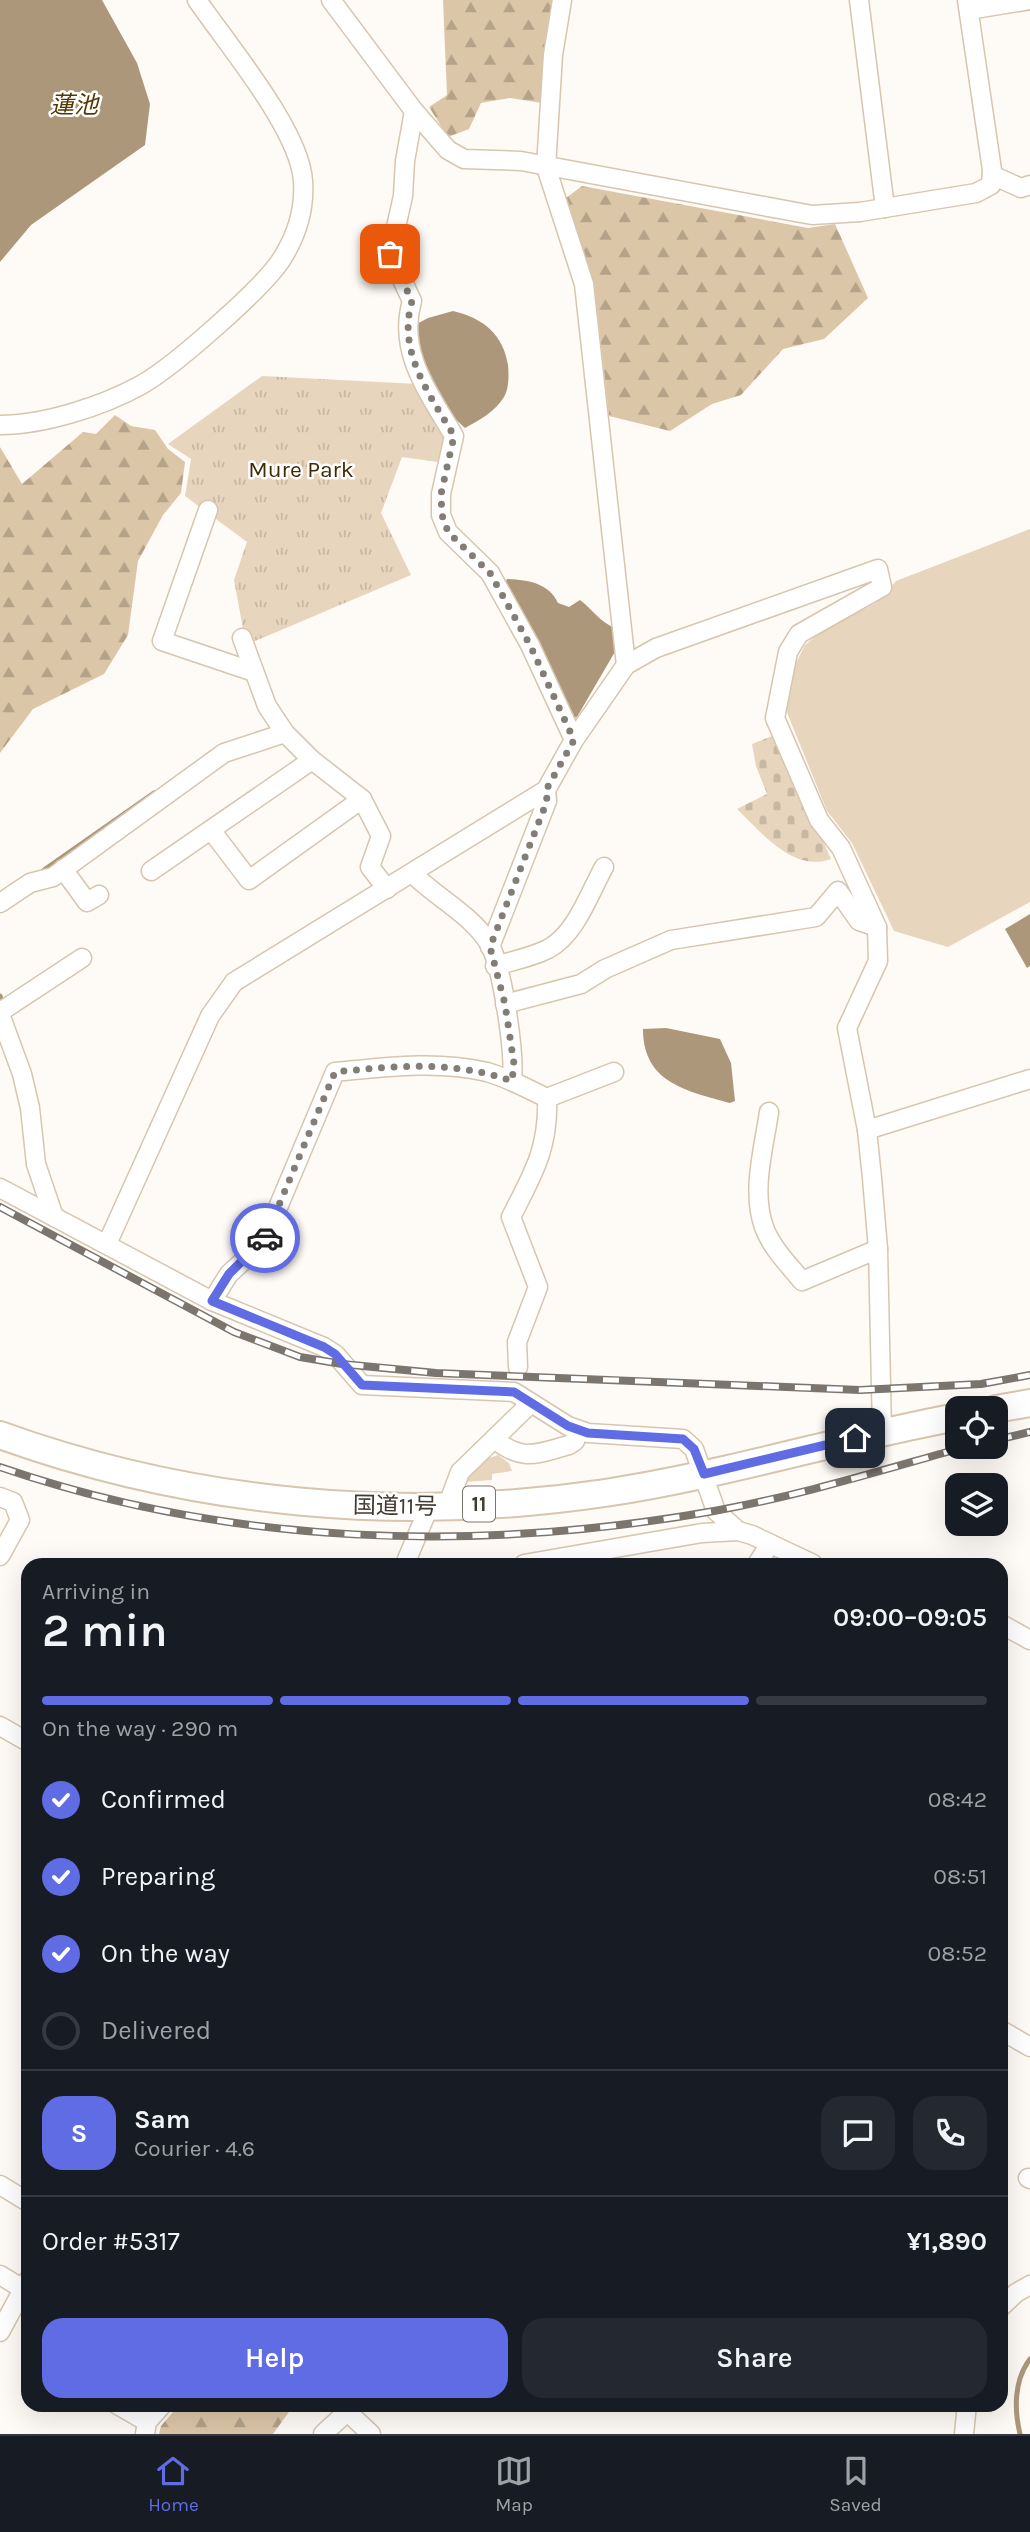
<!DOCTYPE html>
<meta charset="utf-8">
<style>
:root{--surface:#171b24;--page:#242831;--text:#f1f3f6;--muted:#9ea1a6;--line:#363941;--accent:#606ce4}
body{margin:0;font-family:Karla,"Noto Sans JP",sans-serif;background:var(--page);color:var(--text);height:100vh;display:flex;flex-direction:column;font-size:26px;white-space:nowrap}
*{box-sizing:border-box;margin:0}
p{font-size:23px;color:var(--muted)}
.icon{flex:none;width:38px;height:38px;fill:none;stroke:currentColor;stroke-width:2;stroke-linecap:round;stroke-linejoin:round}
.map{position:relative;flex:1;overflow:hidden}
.drawer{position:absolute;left:21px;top:1558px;width:987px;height:854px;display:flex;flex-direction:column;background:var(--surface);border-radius:21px;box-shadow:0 7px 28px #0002}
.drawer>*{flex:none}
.controls{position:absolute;left:945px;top:1396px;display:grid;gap:14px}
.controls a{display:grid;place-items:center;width:63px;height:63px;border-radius:14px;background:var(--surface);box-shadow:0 7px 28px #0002;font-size:35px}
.pin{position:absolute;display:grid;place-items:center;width:60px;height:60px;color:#fff;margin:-30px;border-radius:14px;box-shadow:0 4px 10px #0006}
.courier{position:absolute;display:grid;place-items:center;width:70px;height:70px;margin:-35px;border:5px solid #606ce4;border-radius:50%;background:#fff;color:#222;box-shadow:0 2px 9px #0007}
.head em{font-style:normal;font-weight:600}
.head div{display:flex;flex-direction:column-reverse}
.head{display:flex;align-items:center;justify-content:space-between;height:119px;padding:0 21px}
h1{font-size:46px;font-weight:600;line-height:52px}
.bar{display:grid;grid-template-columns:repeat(4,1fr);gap:10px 7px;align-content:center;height:84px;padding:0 21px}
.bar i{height:9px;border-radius:5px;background:var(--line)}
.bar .active{background:var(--accent)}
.bar p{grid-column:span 4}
.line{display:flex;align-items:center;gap:18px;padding:0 21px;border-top:2px solid var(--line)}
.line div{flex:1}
.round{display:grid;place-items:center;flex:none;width:74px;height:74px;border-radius:21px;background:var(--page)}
ol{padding:0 21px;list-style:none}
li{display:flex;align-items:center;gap:21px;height:77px}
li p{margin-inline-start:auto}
li .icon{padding:7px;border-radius:50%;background:var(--accent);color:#fff;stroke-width:4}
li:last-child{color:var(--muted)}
li i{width:38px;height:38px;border:4px solid var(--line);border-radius:50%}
.cta{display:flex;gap:14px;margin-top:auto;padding:14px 21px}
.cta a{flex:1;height:80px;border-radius:21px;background:var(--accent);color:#fff;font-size:28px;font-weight:600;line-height:80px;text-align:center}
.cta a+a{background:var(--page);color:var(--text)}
.menu{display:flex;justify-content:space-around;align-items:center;height:98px;border-top:2px solid var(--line);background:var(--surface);font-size:19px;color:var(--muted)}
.menu a{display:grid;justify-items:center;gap:4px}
.menu .active{color:var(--accent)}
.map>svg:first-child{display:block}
</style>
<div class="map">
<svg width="1030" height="2434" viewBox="0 0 1030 2434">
<defs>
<pattern id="forest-firs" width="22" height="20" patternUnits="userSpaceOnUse" patternTransform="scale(1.75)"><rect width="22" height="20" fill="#dcc6a8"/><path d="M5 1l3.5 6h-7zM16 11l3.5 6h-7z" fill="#b4a289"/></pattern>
<pattern id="cemetery-stones" width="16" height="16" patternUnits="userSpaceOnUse" patternTransform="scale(1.75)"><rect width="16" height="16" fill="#e7d5be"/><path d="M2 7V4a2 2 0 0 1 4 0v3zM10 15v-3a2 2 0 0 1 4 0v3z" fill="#c7b8a4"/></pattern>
<pattern id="park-tufts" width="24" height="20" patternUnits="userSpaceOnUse" patternTransform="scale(1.75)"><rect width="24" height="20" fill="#e7d5be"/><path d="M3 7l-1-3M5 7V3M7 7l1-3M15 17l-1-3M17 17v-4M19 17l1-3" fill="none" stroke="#c7b8a4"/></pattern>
</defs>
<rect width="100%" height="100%" fill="#fefaf6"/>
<g fill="#e7d5be">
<path d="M 1030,529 L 1030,902 L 948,947 L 894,931 L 852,843 L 827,811 L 786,710 L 792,671 L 805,645 L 821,632 L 876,603 L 896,581 Z"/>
<path d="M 498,1455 L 509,1463 L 512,1471 L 492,1474 L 492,1480 L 464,1482 L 481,1461 Z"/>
</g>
<g fill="url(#forest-firs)">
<path d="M 443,0 L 555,0 L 542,103 L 510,98 L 481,103 L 469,129 L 448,137 L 429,107 L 447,95 Z"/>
<path d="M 582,186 L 808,228 L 835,224 L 868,298 L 824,339 L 783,349 L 741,395 L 712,404 L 670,431 L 609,416 L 594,283 L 566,198 Z"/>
<path d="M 115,415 L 131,426 L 155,430 L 168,449 L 185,462 L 181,493 L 163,515 L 138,561 L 128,635 L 104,674 L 33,709 L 0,753 L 0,447 L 22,484 L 83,432 L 96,434 Z"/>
<path d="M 179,2405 L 179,2404 L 294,2405 L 273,2434 L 159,2434 L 161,2426 Z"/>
</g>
<path fill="url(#cemetery-stones)" d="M 775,735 L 831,859 C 793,873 761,832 737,809 L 767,794 L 756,766 L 752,744 Z"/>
<path fill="url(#park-tufts)" d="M 262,376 L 418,384 L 447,437 L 438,462 L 402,457 L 381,513 L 411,575 L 246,645 L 234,580 L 247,542 L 185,496 L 191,459 L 168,444 Z"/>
<g fill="#ac977a">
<path d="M 0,0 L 102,0 L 137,63 L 150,104 L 145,145 L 31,225 L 0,262 Z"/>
<path d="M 453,311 C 483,318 503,334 508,365 C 509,375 509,389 504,397 C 495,412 479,420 465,428 L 450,414 L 413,339 L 411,327 L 428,318 Z"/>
<path d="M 507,579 C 528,580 549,583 558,603 L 569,607 L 580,600 C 593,610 600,622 615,628 L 616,650 L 577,717 L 573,718 L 503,588 Z"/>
<path d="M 1030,914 L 1030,966 L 1027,968 L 1005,929 Z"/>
<path d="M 666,1028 L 720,1039 L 731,1063 L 735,1101 L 730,1103 C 687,1091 643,1083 643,1029 Z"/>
</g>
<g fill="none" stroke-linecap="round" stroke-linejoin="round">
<g stroke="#ac977a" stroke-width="5">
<path d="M 44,870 L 154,793"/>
<path d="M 0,996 L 1,998"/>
<path d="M 1020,2434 C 1014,2409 1014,2380 1030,2359"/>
</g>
<g stroke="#d6c6af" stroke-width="21">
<g id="minor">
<path d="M 331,0 L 414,111 L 448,150 L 464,159 L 521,161 L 812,215 L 860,212 L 976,193 L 991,185 L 992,170 L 967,0"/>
<path d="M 562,0 L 553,55 L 546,167 L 584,284 L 626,665"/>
<path d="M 859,0 L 885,208"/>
<path d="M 969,10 L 1030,0"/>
<path d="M 414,111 L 405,161 L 403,196 L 390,254 L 412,301 C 397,352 429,393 454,436 L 441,494 L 441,515 L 448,532 L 490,573 L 530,645 L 574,740"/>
<path d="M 992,175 L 1021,188 L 1030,185"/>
<path d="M 0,425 C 44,425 103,406 141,385 C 173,367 265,287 283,257 C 297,234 305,209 303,181 C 300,130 227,44 197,0"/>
<path d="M 208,510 L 162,641 L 254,672"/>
<path d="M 242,638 L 267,706 L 285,733 L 312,760 L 362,799 L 381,836 L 370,867 L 387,889"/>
<path d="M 211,830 L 249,880 L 362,799"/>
<path d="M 63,869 L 87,902 L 99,895"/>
<path d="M 151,871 L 312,760"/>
<path d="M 412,873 C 435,897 476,917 491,947 C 503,973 515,1053 512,1081"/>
<path d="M 0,903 L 30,883 L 53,877 L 224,753 L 285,733"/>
<path d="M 490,947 L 547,801 L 546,790"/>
<path d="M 495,966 C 512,961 532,957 548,949 C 576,934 589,894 604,867"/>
<path d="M 505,1004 L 581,984 L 605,969 L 671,940 L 816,917 L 838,891 L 859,921 L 877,927"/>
<path d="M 0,1012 L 82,958"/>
<path d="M 0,1014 L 22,1074 L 30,1108 L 36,1164 L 54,1217"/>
<path d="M 769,1112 C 764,1148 751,1191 764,1227 C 771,1247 789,1265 802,1281 L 878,1249"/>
<path d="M 867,1130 L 1030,1079"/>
<path d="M 0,1188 L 212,1301 L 324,1347 L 335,1354 L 362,1385 L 514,1392 L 568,1426 L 588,1433 L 683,1439 L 694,1449 L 716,1511 L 738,1531"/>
<path d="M 107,1244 L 210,1016 L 234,982 L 546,790 L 574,740 L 626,665 L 656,648 L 878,569 L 882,587 L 799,634 L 788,652 L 775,718 L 819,820 L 841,848 L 877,927 L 878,961 L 847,1028 L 867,1130 L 872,1178 L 878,1249 L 882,1431"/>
<path d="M 212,1301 L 229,1274 L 263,1243 L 335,1072 C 385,1067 437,1060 487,1072 C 508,1078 528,1089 547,1098 L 614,1072"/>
<path d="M 518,1367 L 517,1342 L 538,1287 L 511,1217 C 533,1174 549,1148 547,1098"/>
<path d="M 494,1439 C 523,1462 536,1454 569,1445 L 575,1441 L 579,1430"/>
<path d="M 0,1497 L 13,1502 L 20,1520 L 0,1556"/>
<path d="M 447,1507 L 460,1472 L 531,1403"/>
<path d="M 405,1564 L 429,1507"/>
<path d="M 524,1564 L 702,1533 L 738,1531 L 752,1535 L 813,1564"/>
<path d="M 757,1564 L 770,1544"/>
<path d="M 1001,1624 L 1030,1640"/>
<path d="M 0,1726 L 28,1742"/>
<path d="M 1001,2030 L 1030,2047"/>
<path d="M 1028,2178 L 1030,2179"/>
<path d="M 0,2185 L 28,2202"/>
<path d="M 0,2275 L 23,2289"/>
<path d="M 1001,2307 L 1016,2293 L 1030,2285"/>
<path d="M 0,2332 L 28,2280"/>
<path d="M 116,2404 L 147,2422"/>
<path d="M 339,2404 L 371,2434"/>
<path d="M 145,2434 L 147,2422 L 163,2404"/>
<path d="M 323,2434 L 347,2412"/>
<path d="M 964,2434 L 967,2404"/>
</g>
</g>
<g stroke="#d6c6af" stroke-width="30">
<g id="highway">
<path d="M 996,1409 L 1030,1403"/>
<path d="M 0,1435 C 194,1505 402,1523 605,1493 C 724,1475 839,1439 957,1417"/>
</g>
</g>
<use href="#minor" stroke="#fff" stroke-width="18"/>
<use href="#highway" stroke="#fff" stroke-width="26"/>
<g stroke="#7b756e" stroke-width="8">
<g id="rail">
<path d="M 0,1207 L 234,1332 L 300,1357 L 342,1364 L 436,1373 L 860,1390 L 981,1384 L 1030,1375"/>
<path d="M 996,1440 L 1030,1432"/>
<path d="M 0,1467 C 230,1546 476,1553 714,1511 C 799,1496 882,1470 965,1447"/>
</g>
</g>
<use href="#rail" stroke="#fff" stroke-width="5" stroke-dasharray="16" stroke-linecap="butt"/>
</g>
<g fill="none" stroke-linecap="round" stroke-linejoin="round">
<path stroke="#837d76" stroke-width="7" stroke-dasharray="0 12.6" d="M 265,1238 L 335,1072 C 395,1066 453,1060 512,1081 L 514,1064 L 505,1004 L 490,947 L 547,801 L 546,790 L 574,740 L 530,645 L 490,573 L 448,532 L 442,515 L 441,494 L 454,436 C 429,393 397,352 412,301 L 390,254"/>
<path stroke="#606ce4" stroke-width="9" d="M 265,1238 L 229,1274 L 212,1301 L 324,1347 L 335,1354 L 362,1385 L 514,1392 L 568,1426 L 588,1433 L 683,1439 L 694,1449 L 704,1474 L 855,1438"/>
</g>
<g text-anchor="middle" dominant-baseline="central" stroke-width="5" stroke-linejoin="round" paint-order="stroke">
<rect fill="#fff" stroke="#7a756f" stroke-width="2" x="463" y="1486.5" width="32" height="35" rx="5"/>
<g font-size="21" font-weight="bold" fill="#413a31">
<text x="479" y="1504">11</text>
</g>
<g font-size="23" fill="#412a03" stroke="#fff">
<text x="301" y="469">Mure Park</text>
</g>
<g font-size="23" fill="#413a31" stroke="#fff">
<text transform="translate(395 1506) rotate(1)">国道11号</text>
</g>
<g font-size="24" font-style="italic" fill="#563800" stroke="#fff">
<text x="74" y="105">蓮池</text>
</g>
</g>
</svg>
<div class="controls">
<a><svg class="icon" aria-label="locate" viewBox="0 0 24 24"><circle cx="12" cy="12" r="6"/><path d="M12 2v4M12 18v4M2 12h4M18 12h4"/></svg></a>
<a><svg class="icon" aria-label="layers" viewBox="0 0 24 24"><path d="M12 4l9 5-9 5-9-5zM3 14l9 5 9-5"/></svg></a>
</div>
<div class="pin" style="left:390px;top:254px;background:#ea580c"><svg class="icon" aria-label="bag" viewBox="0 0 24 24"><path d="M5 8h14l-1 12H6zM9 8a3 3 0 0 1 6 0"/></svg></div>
<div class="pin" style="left:855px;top:1438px;background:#1f2937"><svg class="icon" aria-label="home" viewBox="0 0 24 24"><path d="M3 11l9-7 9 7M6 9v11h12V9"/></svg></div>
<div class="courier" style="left:265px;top:1238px"><svg class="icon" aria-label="car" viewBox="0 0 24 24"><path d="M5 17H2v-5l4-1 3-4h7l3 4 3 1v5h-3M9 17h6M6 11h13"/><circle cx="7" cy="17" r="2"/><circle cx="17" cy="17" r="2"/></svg></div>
<section class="drawer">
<div class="head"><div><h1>2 min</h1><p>Arriving in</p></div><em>09:00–09:05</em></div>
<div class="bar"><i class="active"></i><i class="active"></i><i class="active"></i><i></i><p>On the way · 290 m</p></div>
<ol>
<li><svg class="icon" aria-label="check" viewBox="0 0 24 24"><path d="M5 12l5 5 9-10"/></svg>Confirmed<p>08:42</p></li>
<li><svg class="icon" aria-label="check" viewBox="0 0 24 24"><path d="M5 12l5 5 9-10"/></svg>Preparing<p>08:51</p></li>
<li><svg class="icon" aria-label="check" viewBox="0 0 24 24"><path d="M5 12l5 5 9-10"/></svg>On the way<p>08:52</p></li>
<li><i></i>Delivered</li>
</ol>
<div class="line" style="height:126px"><b class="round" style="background:var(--accent);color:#fff">S</b><div><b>Sam</b><p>Courier · 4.6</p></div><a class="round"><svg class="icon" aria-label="chat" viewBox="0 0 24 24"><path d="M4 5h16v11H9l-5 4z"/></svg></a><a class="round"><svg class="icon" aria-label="phone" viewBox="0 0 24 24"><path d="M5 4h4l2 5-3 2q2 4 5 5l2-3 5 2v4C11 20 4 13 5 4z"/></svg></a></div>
<div class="line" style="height:91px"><div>Order #5317</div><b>¥1,890</b></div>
<div class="cta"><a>Help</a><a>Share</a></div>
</section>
</div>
<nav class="menu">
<a class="active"><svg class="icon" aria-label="home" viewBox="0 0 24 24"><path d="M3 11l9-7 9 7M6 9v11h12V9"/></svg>Home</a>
<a><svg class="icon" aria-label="map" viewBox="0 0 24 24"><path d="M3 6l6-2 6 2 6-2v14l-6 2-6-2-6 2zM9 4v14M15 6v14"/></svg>Map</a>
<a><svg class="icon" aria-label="saved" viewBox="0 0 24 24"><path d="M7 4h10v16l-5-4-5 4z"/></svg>Saved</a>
</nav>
